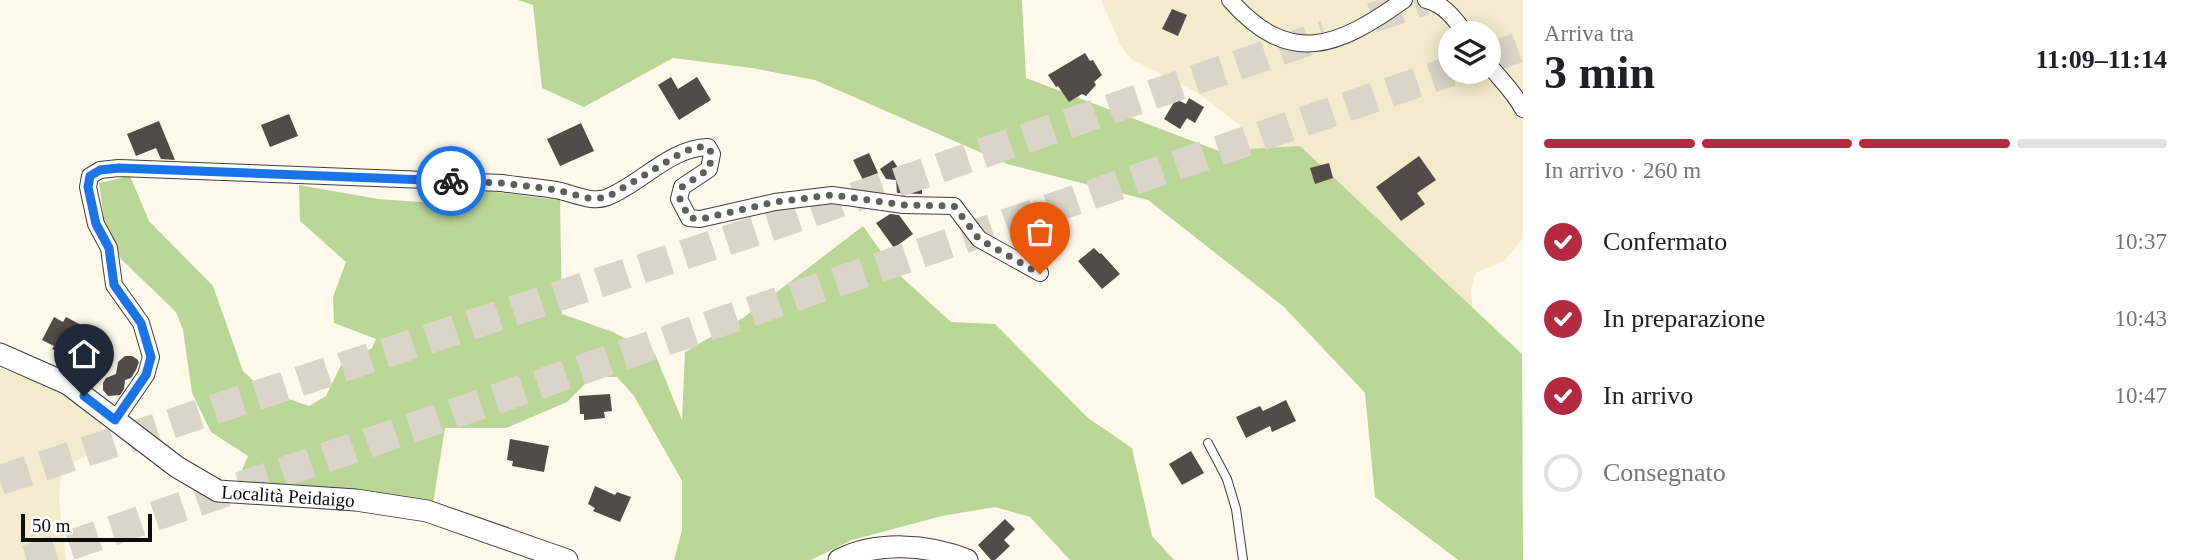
<!DOCTYPE html>
<html lang="it">
<meta charset="utf-8">
<style>
:root{--surface:#fff;--page:#f6f6f6;--text:#202124;--muted:#757577;--line:#e0e0e0;--accent:#b42a3f}
body{margin:0;font-family:Georgia,serif;background:var(--page);color:var(--text);height:100vh;display:flex;flex-direction:column;font-size:26px;white-space:nowrap}
*{box-sizing:border-box;margin:0}
p{font-size:23px;color:var(--muted)}
.icon{flex:none;width:38px;height:38px;fill:none;stroke:currentColor;stroke-width:2;stroke-linecap:round;stroke-linejoin:round}
.map{position:relative;flex:1;overflow:hidden}
.sheet{display:flex;flex-direction:column;background:var(--surface);width:665px}
.sheet>*{flex:none}
.tools{position:absolute;left:1438px;top:21px;display:grid;gap:14px}
.tools a{display:grid;place-items:center;width:63px;height:63px;border-radius:50%;background:var(--surface);box-shadow:0 4px 18px #0003;font-size:35px}
.scale{position:absolute;left:21px;bottom:18px;width:131px;box-sizing:border-box;padding-left:7px;border:4px solid #0b0b0b;border-top:0;font-size:19px;line-height:24px;white-space:nowrap;color:#0b0b0b;-webkit-text-stroke:5px #fff;paint-order:stroke}
.pin{position:absolute;display:grid;place-items:center;width:60px;height:60px;color:#fff;margin:-72px -30px;border-radius:50% 50% 50% 0;rotate:-45deg;box-shadow:0 0 7px #0007}
.pin .icon{rotate:45deg}
.courier{position:absolute;display:grid;place-items:center;width:70px;height:70px;margin:-35px;border:5px solid #1a73e8;border-radius:50%;background:#fff;color:#222;box-shadow:0 2px 9px #0007}
.head em{font-style:normal;font-weight:700}
.head div{display:flex;flex-direction:column-reverse}
.head{display:flex;align-items:center;justify-content:space-between;height:119px;padding:0 21px}
h1{font-size:46px;font-weight:700;line-height:52px}
.bar{display:grid;grid-template-columns:repeat(4,1fr);gap:10px 7px;align-content:center;height:84px;padding:0 21px}
.bar i{height:9px;border-radius:5px;background:var(--line)}
.bar .active{background:var(--accent)}
.bar p{grid-column:span 4}
ol{padding:0 21px;list-style:none}
li{display:flex;align-items:center;gap:21px;height:77px}
li p{margin-inline-start:auto}
li .icon{padding:7px;border-radius:50%;background:var(--accent);color:#fff;stroke-width:4}
li:last-child{color:var(--muted)}
li i{width:38px;height:38px;border:4px solid var(--line);border-radius:50%}
main{display:flex;flex:1;min-height:0}
.map>svg:first-child{display:block}
</style>
<main>
<div class="map">
<svg width="1523" height="560" viewBox="0 0 1523 560">
<rect width="100%" height="100%" fill="#fef8ea"/>
<g fill="#f2ebcc" fill-rule="evenodd">
<path d="M 1101,0 L 1523,0 L 1523,238 L 1504,261 L 1475,273 L 1471,290 L 1473,310 L 1496,329 L 1504,359 L 1250,155 L 1241,130 L 1243,128 L 1200,94 L 1131,59 L 1121,46 ZM 1451,33 L 1489,33 L 1489,72 L 1451,72 Z"/>
<path d="M 0,368 L 58,390 L 98,419 L 111,444 L 61,468 L 59,500 L 66,560 L 0,560 Z"/>
</g>
<g fill="#bad696">
<path d="M 518,0 L 1022,0 L 1026,78 L 1219,151 L 1300,146 L 1522,354 L 1523,560 L 1458,560 L 1375,497 L 1365,393 L 1284,307 L 1148,200 L 1007,164 L 815,80 L 752,68 L 673,58 L 584,107 L 542,88 L 533,5 Z"/>
<path d="M 130,176 L 149,221 L 213,286 L 243,371 L 263,390 L 309,406 L 326,396 L 341,365 L 372,348 L 376,339 L 334,323 L 333,297 L 346,262 L 300,221 L 299,185 L 378,199 L 462,205 L 487,191 L 560,200 L 562,314 L 613,332 L 655,354 L 682,420 L 685,352 L 743,318 L 863,226 L 895,271 L 951,322 L 995,324 L 1088,418 L 1132,448 L 1152,536 L 1174,560 L 1070,560 L 1030,517 L 995,507 L 942,516 L 852,540 L 811,560 L 674,560 L 682,530 L 682,481 L 634,396 L 617,377 L 592,377 L 567,402 L 506,428 L 445,428 L 433,504 L 234,488 L 248,456 L 211,432 L 192,393 L 183,330 L 176,312 L 121,259 L 104,219 L 99,183 Z"/>
</g>
<g fill="#534b48">
<path d="M 1172,9 L 1187,15 L 1178,36 L 1162,29 Z"/>
<path d="M 1085,53 L 1090,61 L 1093,60 L 1102,75 L 1094,82 L 1096,85 L 1086,96 L 1082,94 L 1069,102 L 1058,86 L 1056,87 L 1048,75 Z"/>
<path d="M 671,77 L 678,89 L 697,77 L 711,100 L 679,120 L 658,85 Z"/>
<path d="M 1189,98 L 1204,107 L 1195,123 L 1187,118 L 1180,129 L 1164,119 L 1176,99 L 1186,104 Z"/>
<path d="M 289,114 L 298,136 L 270,147 L 261,125 Z"/>
<path d="M 159,121 L 175,160 L 161,159 L 156,148 L 136,156 L 127,134 Z"/>
<path d="M 581,123 L 594,151 L 560,166 L 547,139 Z"/>
<path d="M 869,153 L 878,173 L 863,180 L 853,160 Z"/>
<path d="M 1419,156 L 1436,180 L 1417,193 L 1425,204 L 1401,221 L 1376,187 Z"/>
<path d="M 893,160 L 900,171 L 922,170 L 922,194 L 897,193 L 896,180 L 886,179 L 880,169 Z"/>
<path d="M 1329,163 L 1333,178 L 1315,184 L 1310,168 Z"/>
<path d="M 890,214 L 899,215 L 913,234 L 894,248 L 876,223 Z"/>
<path d="M 1094,248 L 1100,254 L 1101,253 L 1120,274 L 1102,289 L 1078,261 Z"/>
<path d="M 54,317 L 63,322 L 66,317 L 83,326 L 76,340 L 86,345 L 76,361 L 52,349 L 54,346 L 42,340 Z"/>
<path d="M 125,356 L 132,356 L 137,359 L 139,362 L 136,370 L 131,378 L 125,380 L 124,389 L 120,395 L 108,396 L 103,390 L 103,383 L 106,378 L 116,374 L 118,362 Z"/>
<path d="M 610,394 L 612,411 L 604,412 L 605,418 L 584,420 L 584,414 L 580,414 L 579,396 Z"/>
<path d="M 1286,400 L 1296,421 L 1272,432 L 1270,426 L 1246,438 L 1236,417 L 1260,406 L 1263,411 Z"/>
<path d="M 510,439 L 549,446 L 544,472 L 512,466 L 513,461 L 507,460 Z"/>
<path d="M 1191,451 L 1204,473 L 1182,485 L 1169,464 Z"/>
<path d="M 595,486 L 615,495 L 617,492 L 631,497 L 620,522 L 593,511 L 595,508 L 588,504 Z"/>
<path d="M 1005,519 L 1015,529 L 1004,540 L 1010,546 L 995,560 L 991,560 L 978,545 Z"/>
</g>
<g fill="none" stroke-linecap="round" stroke-linejoin="round">
<g stroke="#dad4c9" stroke-width="30" stroke-dasharray="30 15" stroke-linecap="butt">
<path d="M 1372,18 L 1425,0"/>
<path d="M 1489,58 L 1523,46"/>
<path d="M 0,480 L 777,224 L 1325,35"/>
<path d="M 27,560 L 1451,71"/>
</g>
<g stroke="#3e3e3e" stroke-width="10">
<path id="service" d="M 1208,443 L 1227,479 L 1236,509 L 1243,560"/>
</g>
<g stroke="#3e3e3e" stroke-width="18">
<g id="minor">
<path d="M 1230,0 C 1290,68 1338,47 1404,0"/>
<path d="M 1426,0 C 1444,4 1455,19 1465,33"/>
<path d="M 1489,65 C 1501,80 1514,92 1523,109"/>
<path d="M 115,420 L 146,375 L 151,357 L 141,323 L 114,285 L 109,248 L 96,224 L 88,187 L 90,176 L 100,170 L 119,168 L 502,183 C 520,186 538,187 556,190 C 572,193 592,204 608,197 C 642,183 670,148 708,147 L 712,154 L 709,169 L 682,187 L 679,199 L 689,218 L 700,219 L 775,202 L 832,195 L 904,205 L 954,206 L 979,239 L 1040,273"/>
</g>
</g>
<g stroke="#3e3e3e" stroke-width="23">
<g id="tertiary">
<path id="s1" d="M 0,354 L 68,384 L 177,467 L 218,491 L 356,500 L 427,511 L 567,560"/>
<path d="M 839,560 C 876,541 928,544 967,560"/>
</g>
</g>
<use href="#service" stroke="#fff" stroke-width="8"/>
<use href="#minor" stroke="#fff" stroke-width="16"/>
<use href="#tertiary" stroke="#fff" stroke-width="21"/>
</g>
<g fill="none" stroke-linecap="round" stroke-linejoin="round">
<path stroke="#605e59" stroke-width="7" stroke-dasharray="0 12.6" d="M 451,181 L 502,183 L 558,190 L 586,198 L 606,198 L 678,155 L 695,147 L 708,147 L 712,154 L 709,169 L 682,187 L 680,199 L 689,218 L 701,219 L 775,202 L 832,195 L 904,205 L 954,206 L 979,239 L 1040,274"/>
<path stroke="#1a73e8" stroke-width="9" d="M 84,396 L 115,420 L 146,375 L 151,357 L 141,323 L 114,285 L 109,248 L 96,224 L 88,187 L 90,176 L 100,170 L 119,168 L 451,181"/>
</g>
<g text-anchor="middle" dominant-baseline="central" stroke-width="7" stroke-linejoin="round" paint-order="stroke">
<g font-size="19" fill="#0b0b0b" stroke="#fff">
<text stroke="none"><textPath href="#s1" startOffset="329">Località Peidaigo</textPath></text>
</g>
</g>
</svg>
<div class="tools">
<a><svg class="icon" aria-label="layers" viewBox="0 0 24 24"><path d="M12 4l9 5-9 5-9-5zM3 14l9 5 9-5"/></svg></a>
</div>
<div class="scale">50 m</div>
<div class="pin" style="left:1040px;top:274px;background:#ea580c"><svg class="icon" aria-label="bag" viewBox="0 0 24 24"><path d="M5 8h14l-1 12H6zM9 8a3 3 0 0 1 6 0"/></svg></div>
<div class="pin" style="left:84px;top:396px;background:#1f2937"><svg class="icon" aria-label="home" viewBox="0 0 24 24"><path d="M3 11l9-7 9 7M6 9v11h12V9"/></svg></div>
<div class="courier" style="left:451px;top:181px"><svg class="icon" aria-label="bike" viewBox="0 0 24 24"><circle cx="6" cy="16" r="4"/><circle cx="18" cy="16" r="4"/><path d="M6 16l4-8h5l3 8M10 8l3 8H6M13 5h3"/></svg></div>
</div>
<section class="sheet">
<div class="head"><div><h1>3 min</h1><p>Arriva tra</p></div><em>11:09–11:14</em></div>
<div class="bar"><i class="active"></i><i class="active"></i><i class="active"></i><i></i><p>In arrivo · 260 m</p></div>
<ol>
<li><svg class="icon" aria-label="check" viewBox="0 0 24 24"><path d="M5 12l5 5 9-10"/></svg>Confermato<p>10:37</p></li>
<li><svg class="icon" aria-label="check" viewBox="0 0 24 24"><path d="M5 12l5 5 9-10"/></svg>In preparazione<p>10:43</p></li>
<li><svg class="icon" aria-label="check" viewBox="0 0 24 24"><path d="M5 12l5 5 9-10"/></svg>In arrivo<p>10:47</p></li>
<li><i></i>Consegnato</li>
</ol>
</section>
</main>
